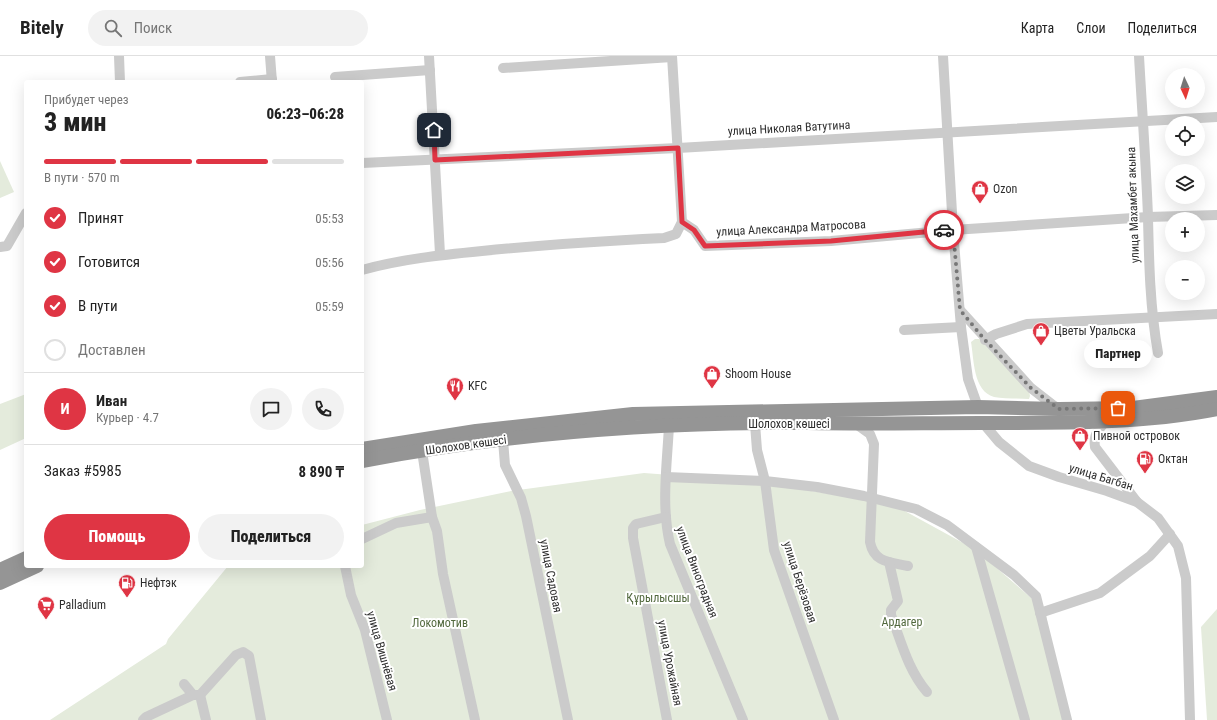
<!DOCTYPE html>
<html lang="ru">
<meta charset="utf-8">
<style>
:root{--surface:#fff;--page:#f2f2f2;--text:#222;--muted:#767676;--line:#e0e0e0;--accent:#df3544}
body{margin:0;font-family:"Roboto Condensed",sans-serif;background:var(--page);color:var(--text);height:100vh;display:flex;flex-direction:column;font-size:15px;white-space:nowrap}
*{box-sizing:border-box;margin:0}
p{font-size:13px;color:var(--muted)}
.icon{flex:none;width:22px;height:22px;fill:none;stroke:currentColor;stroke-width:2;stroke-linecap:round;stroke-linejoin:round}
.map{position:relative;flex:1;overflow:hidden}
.sheet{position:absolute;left:24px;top:24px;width:340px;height:488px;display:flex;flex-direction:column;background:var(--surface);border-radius:4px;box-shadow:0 4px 16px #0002}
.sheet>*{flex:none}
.needle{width:26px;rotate:176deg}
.controls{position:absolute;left:1165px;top:12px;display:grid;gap:8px}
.controls a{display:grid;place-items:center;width:40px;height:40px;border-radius:50%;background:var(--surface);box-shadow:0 4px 16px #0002;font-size:20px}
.pin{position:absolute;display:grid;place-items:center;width:34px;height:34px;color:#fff;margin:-17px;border-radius:8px;box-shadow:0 2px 6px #0006}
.courier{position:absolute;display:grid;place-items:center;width:40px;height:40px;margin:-20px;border:3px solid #df3544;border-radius:50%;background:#fff;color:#222;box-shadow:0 1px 5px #0007}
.bubble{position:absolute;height:28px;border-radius:14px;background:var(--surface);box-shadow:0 4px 16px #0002;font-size:13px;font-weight:800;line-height:28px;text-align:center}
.summary em{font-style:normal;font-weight:800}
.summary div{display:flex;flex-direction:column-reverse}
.summary{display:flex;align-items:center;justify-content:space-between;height:68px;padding:0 20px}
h1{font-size:26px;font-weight:800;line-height:30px}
.bar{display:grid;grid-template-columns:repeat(4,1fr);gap:6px 4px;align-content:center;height:48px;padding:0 20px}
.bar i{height:5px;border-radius:3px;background:var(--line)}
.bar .on{background:var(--accent)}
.bar p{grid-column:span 4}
.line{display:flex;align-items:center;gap:10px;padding:0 20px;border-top:1px solid var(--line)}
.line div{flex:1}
.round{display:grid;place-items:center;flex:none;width:42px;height:42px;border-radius:21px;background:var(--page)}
ol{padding:0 20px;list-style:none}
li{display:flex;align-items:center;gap:12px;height:44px}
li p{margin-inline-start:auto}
li .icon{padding:4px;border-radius:50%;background:var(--accent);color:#fff;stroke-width:4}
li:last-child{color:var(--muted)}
li i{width:22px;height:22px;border:2px solid var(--line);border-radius:50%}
.button{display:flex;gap:8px;margin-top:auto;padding:8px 20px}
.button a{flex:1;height:46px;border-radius:24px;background:var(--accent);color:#fff;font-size:16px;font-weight:800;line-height:46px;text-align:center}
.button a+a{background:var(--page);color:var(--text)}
header{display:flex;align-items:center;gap:24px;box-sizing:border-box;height:56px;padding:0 20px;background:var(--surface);border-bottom:1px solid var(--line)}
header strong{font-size:19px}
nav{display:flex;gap:22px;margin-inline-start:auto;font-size:14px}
.search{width:280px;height:36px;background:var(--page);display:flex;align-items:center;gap:10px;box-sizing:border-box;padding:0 14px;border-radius:22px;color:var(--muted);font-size:15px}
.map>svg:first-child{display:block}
</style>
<header>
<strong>Bitely</strong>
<div class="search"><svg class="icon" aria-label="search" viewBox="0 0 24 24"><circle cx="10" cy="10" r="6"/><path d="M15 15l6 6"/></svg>Поиск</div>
<nav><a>Карта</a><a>Слои</a><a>Поделиться</a></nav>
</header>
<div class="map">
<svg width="1217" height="664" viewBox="0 0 1217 664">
<rect width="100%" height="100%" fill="#fff"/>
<g fill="#e4ebdc">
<path d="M 0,105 L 14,136 L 0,142 Z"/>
<path d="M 975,283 L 980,283 L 1029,335 L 1030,340 L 1029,343 C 1018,342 1004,343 994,341 C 973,335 974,303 971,286 Z"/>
<path d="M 26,338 L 26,382 L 0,394 L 0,348 Z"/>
<path d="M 644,417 L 750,425 L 892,448 L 976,494 L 1045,554 L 1066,664 L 50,664 L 166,588 L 168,583 L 228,510 L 362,510 L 362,469 L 420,454 L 511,435 Z"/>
<path d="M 1217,553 L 1217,664 L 1207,664 L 1201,571 Z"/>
</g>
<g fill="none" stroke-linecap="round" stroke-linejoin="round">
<g stroke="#cbcbcb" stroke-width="10">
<path d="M 119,0 L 120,26"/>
<path d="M 270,0 L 272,26"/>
<path d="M 429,0 L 440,198"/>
<path d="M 672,0 L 682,166"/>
<path d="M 943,0 L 953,174 L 961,271 L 968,323 L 978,351"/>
<path d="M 1139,0 C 1142,54 1146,107 1148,161 C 1149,207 1150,252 1158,297"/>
<path d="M 503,12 L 672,1"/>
<path d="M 335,21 L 430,14"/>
<path d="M 240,26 L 272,23"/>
<path d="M 362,107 L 678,92 L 1217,61"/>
<path d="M 682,166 L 694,174 L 705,190 L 831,185 L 953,174 L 1148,161 L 1217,159"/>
<path d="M 0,191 L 7,190 L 26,157"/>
<path d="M 362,214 C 402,203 441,199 482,195 C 542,189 603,185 664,182 L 676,178 L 682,166"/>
<path d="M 960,254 L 1031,332 L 1058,353"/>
<path d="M 904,274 L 961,271"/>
<path d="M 985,284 L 996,278 L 1027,268 L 1217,258"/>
<path d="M 1106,365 C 1098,374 1093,379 1095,391 L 1137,446"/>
<path d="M 983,367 L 999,386 L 1029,410 L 1059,421 L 1107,435 L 1137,446 L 1158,462 L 1178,490 L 1186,522 L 1190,664"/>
<path d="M 755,368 L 757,394 L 765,425 L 774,494 L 834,664"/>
<path d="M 856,368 L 870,378 L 874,388 L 870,486 C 874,507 890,506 908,510"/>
<path d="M 669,370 C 667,409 661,450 670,488 L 743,664"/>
<path d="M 503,384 L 505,409 L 521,442 L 526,460 L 568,664"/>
<path d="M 422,395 L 432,461 L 437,475 L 443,518 L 475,664"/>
<path d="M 666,421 L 765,425 L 817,431 L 864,440 L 916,453 L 947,469 L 1014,519 L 1036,540 L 1067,664"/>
<path d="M 666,461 L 636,468 L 633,472 L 633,482 L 667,664"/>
<path d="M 362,483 L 396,467 L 432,461"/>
<path d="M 976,491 L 1025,664"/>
<path d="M 889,506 L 898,545 L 891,554 L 891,559 C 901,585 908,614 927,636"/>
<path d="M 345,510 L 351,539 L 365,574 L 387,664"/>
<path d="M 1040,557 L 1100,537 L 1150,500 L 1170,478"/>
<path d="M 184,628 L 193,639 L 200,639 L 236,599 L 243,596 L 249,600 L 261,664"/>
<path d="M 200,639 L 206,664"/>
<path d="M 143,664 L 146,661 L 193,639"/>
</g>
<g stroke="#959595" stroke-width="14">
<path d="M 362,393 L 476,375 L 633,358 L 978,351 L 1059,353 L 1133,352 L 1217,341"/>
<path d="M 362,405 C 509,377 658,366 808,367 C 866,368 923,367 981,367 C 1057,367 1142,368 1217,353"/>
<path d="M 0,514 L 26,502"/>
<path d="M 0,527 L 37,510"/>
</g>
</g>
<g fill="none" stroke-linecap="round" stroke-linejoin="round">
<path stroke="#777" stroke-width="4" stroke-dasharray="0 7.2" d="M 944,174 L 953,174 L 960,254 L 985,284 L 1031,332 L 1059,353 L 1118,352"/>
<path stroke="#df3544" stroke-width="5" d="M 434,74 L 435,104 L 678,92 L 682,166 L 694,174 L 705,190 L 831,185 L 944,174"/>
</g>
<defs>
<g id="shop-pin" transform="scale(0.9)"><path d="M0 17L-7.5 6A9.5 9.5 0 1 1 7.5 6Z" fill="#df3544" stroke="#fff"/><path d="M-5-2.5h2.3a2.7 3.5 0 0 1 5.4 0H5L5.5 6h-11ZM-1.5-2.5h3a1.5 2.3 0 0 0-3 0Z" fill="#fff"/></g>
<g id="restaurant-pin" transform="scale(0.9)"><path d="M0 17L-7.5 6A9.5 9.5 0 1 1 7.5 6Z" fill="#df3544" stroke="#fff"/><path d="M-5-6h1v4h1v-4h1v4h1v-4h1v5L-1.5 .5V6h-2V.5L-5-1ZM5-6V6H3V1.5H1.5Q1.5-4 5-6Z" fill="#fff"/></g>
<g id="fuel-pin" transform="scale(0.9)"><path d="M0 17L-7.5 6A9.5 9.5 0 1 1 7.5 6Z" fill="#df3544" stroke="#fff"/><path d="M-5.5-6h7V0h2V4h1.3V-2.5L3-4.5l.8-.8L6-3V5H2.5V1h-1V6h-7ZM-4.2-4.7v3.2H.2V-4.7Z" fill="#fff"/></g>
<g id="supermarket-pin" transform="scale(0.9)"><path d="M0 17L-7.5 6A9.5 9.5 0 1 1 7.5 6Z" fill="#df3544" stroke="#fff"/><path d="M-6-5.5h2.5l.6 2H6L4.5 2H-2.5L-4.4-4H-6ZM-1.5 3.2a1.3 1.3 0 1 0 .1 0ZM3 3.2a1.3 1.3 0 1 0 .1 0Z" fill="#fff"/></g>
</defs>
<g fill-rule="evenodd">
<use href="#shop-pin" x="980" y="133"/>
<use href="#shop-pin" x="1041" y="275"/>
<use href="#shop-pin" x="712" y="318"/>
<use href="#restaurant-pin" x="455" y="330"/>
<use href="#shop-pin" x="1080" y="380"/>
<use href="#fuel-pin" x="1145" y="403"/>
<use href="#fuel-pin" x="127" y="527"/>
<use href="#supermarket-pin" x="46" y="549"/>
</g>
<g text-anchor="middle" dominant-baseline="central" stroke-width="4" stroke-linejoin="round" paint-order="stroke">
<g font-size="12" fill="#2e2e2e" stroke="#fff">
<text transform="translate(789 72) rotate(-3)">улица Николая Ватутина</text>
<text transform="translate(1133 149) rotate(-92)">улица Махамбет акына</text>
<text transform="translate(791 172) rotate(-3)">улица Александра Матросова</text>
<text x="789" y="368">Шолохов көшесі</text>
<text transform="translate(466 389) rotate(-8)">Шолохов көшесі</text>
<text transform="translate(1101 421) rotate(17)">улица Багбан</text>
<text transform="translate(697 516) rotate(69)">улица Виноградная</text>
<text transform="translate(551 520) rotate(79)">улица Садовая</text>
<text transform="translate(800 526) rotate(72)">улица Берёзовая</text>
<text transform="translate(382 595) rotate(74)">улица Вишнёвая</text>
<text transform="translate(670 607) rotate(79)">улица Урожайная</text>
</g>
<g font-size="12" fill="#2e2e2e" stroke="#fff" text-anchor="start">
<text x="993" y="133">Ozon</text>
<text x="1054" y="275">Цветы Уральска</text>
<text x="725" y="318">Shoom House</text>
<text x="468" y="330">KFC</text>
<text x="1093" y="380">Пивной островок</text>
<text x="1158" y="403">Октан</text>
<text x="140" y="527">Нефтэк</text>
<text x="59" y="549">Palladium</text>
</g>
<g font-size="12" fill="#51683d" stroke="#fff">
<text x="658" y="542">Құрылысшы</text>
<text x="902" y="566">Ардагер</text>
<text x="440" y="567">Локомотив</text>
</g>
</g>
</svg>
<div class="controls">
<a><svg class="needle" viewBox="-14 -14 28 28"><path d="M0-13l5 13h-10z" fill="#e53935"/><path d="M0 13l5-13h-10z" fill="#767676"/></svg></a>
<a><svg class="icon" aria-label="locate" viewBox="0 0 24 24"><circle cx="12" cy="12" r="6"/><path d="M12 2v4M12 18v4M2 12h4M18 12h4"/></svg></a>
<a><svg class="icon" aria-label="layers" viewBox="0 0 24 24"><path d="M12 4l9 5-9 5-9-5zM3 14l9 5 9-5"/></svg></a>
<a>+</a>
<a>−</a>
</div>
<div class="pin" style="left:1118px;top:352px;background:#ea580c"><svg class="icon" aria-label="bag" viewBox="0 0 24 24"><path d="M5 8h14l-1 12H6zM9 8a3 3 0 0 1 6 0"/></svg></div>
<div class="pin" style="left:434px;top:74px;background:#1f2937"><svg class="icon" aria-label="home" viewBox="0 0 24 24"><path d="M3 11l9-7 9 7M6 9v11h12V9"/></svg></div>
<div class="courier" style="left:944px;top:174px"><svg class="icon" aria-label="car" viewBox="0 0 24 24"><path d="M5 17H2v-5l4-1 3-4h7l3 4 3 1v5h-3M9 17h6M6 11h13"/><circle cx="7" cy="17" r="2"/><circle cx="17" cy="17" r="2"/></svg></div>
<div class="bubble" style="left:1084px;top:284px;width:68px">Партнер</div>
<section class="sheet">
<div class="summary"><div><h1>3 мин</h1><p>Прибудет через</p></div><em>06:23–06:28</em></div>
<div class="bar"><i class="on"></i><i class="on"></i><i class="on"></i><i></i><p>В пути · 570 m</p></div>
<ol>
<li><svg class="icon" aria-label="check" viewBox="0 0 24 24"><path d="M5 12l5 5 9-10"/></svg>Принят<p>05:53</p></li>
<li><svg class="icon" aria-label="check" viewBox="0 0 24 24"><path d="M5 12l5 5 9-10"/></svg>Готовится<p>05:56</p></li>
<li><svg class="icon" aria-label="check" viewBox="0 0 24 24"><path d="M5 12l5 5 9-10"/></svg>В пути<p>05:59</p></li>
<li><i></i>Доставлен</li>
</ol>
<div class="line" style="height:72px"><b class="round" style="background:var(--accent);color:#fff">И</b><div><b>Иван</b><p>Курьер · 4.7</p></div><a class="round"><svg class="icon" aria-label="chat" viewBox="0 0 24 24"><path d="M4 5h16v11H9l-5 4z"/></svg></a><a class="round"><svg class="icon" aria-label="phone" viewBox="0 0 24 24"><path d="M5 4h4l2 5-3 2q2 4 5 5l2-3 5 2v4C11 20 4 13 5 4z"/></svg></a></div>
<div class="line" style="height:52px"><div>Заказ #5985</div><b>8 890 ₸</b></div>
<div class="button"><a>Помощь</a><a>Поделиться</a></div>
</section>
</div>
